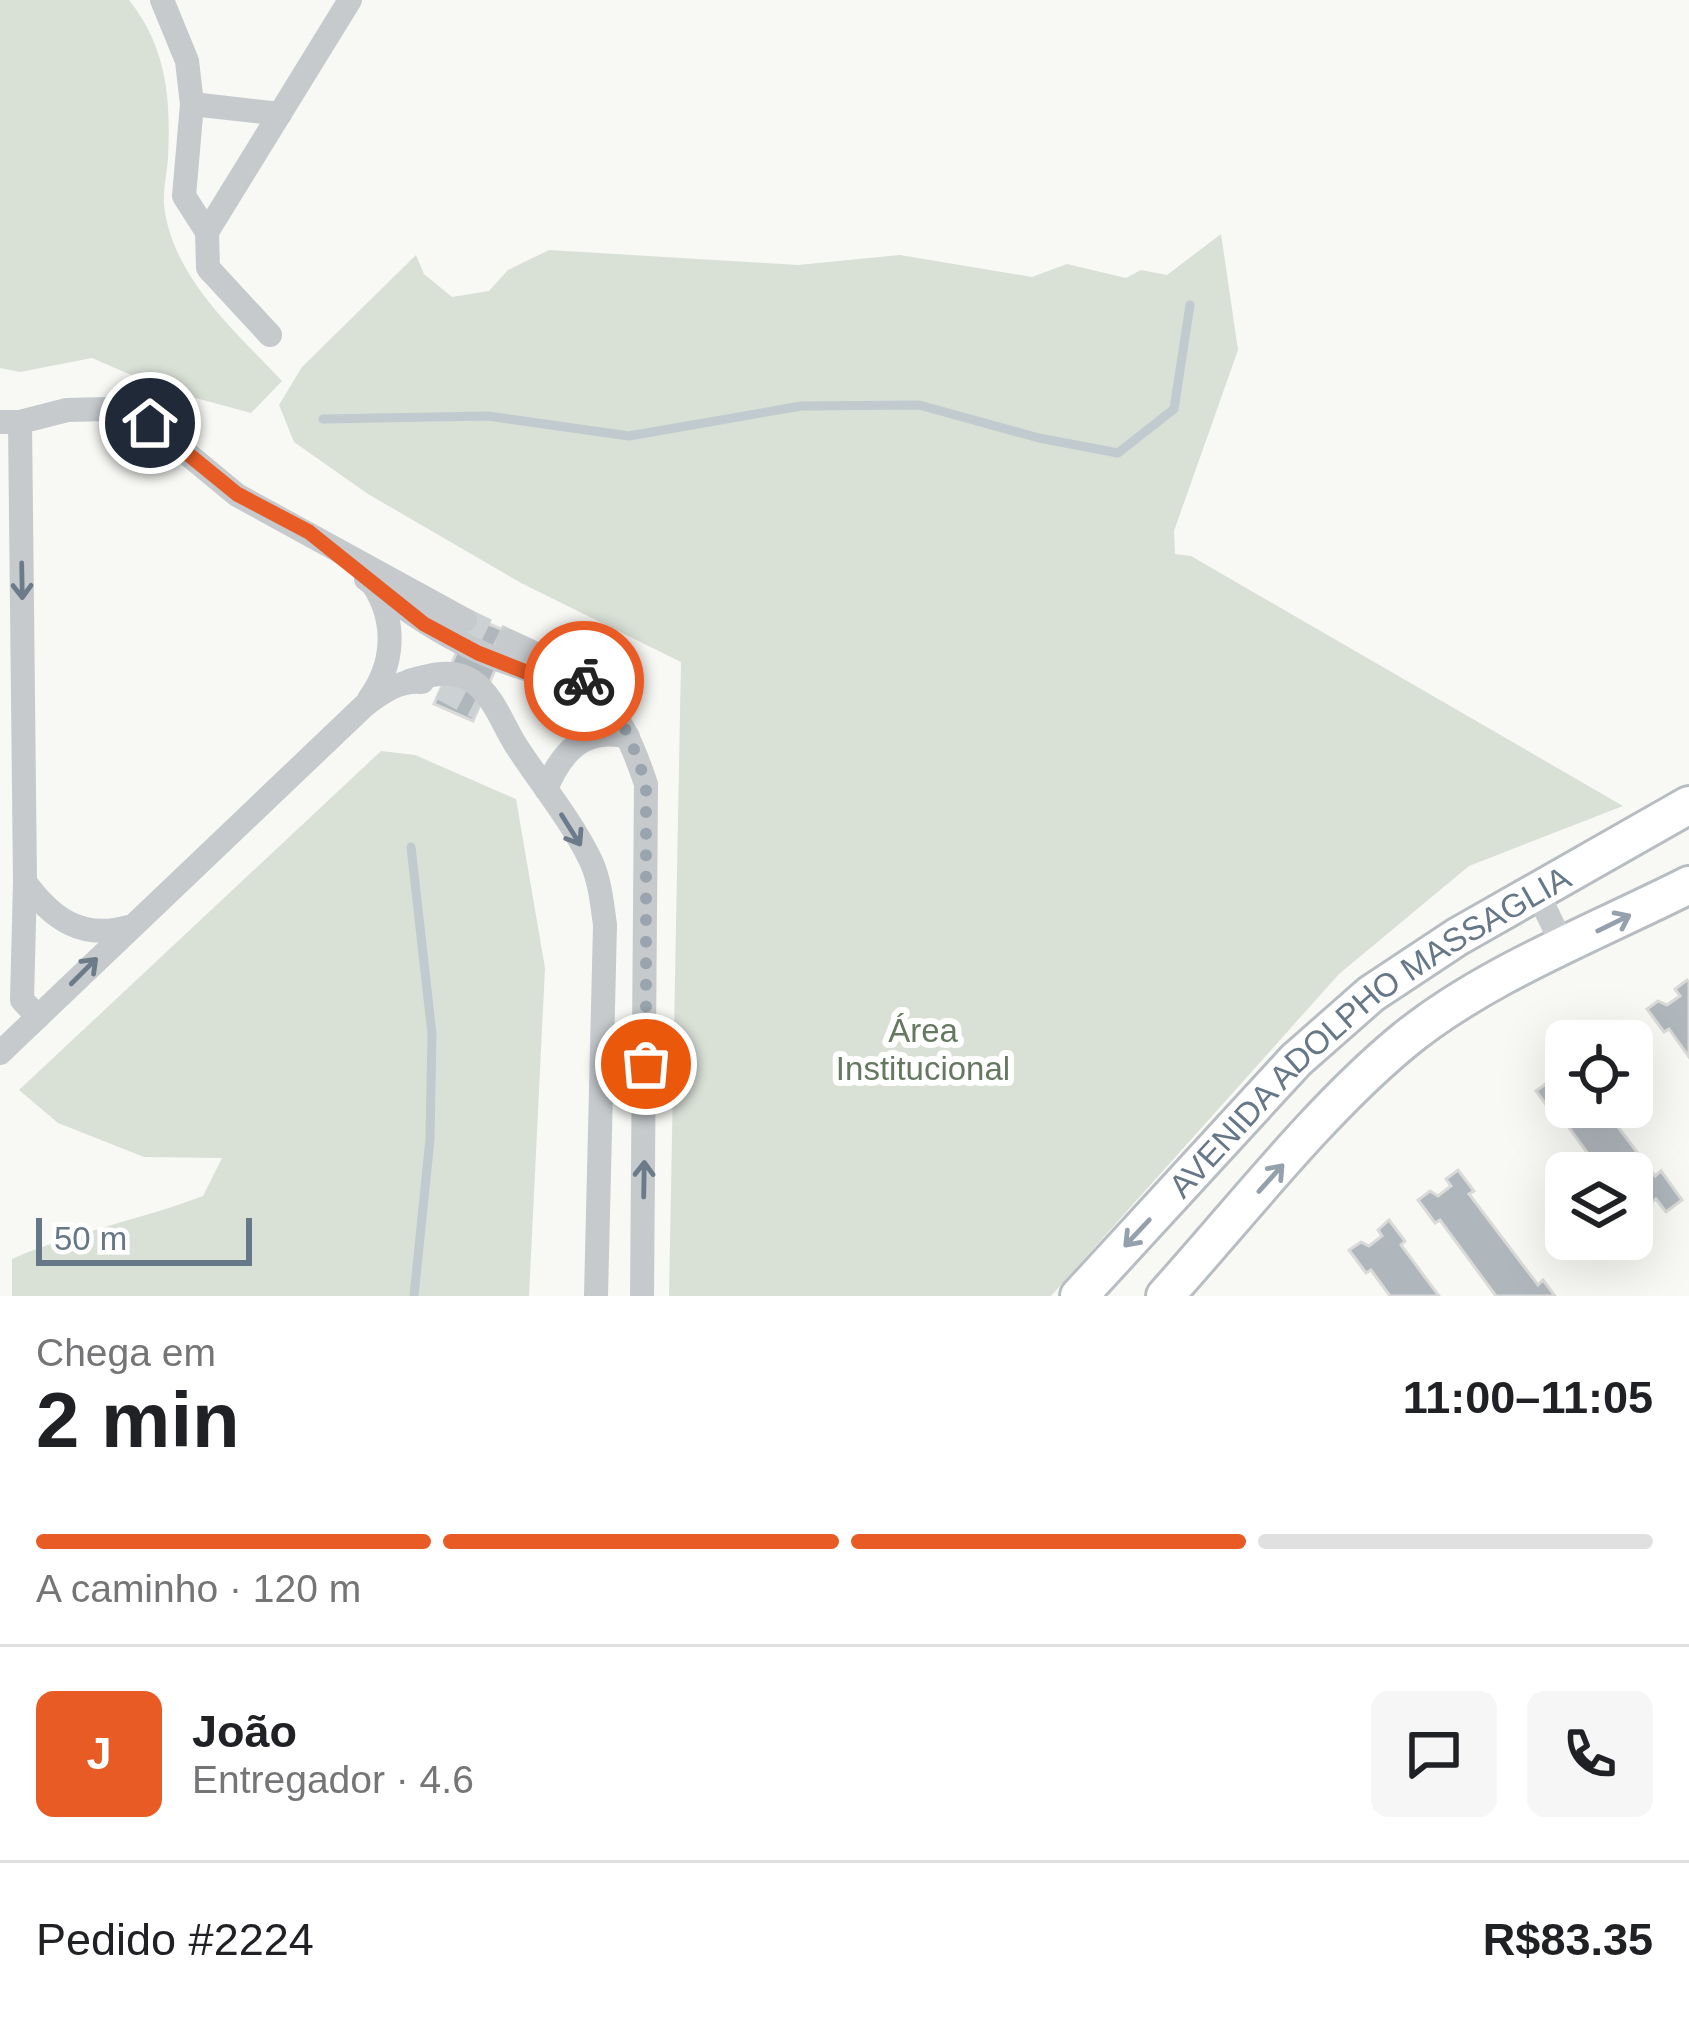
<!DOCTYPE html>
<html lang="pt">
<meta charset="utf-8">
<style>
:root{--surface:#fff;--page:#f6f6f6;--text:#202124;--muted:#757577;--line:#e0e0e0;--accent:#e95b25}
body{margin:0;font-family:Helvetica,sans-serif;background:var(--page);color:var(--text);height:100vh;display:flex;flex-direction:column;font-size:45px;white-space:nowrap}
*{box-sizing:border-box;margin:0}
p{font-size:39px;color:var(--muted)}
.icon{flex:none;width:66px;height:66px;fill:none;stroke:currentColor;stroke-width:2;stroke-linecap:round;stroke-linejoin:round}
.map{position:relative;height:1296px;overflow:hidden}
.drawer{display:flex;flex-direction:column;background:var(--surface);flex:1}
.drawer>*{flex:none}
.controls{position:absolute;left:1545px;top:1020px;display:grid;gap:24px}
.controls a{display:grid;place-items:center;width:108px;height:108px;border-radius:18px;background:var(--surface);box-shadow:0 12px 48px #0002;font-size:60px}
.scale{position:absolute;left:36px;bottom:30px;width:216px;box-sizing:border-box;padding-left:12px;border:6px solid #667787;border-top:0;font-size:33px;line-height:42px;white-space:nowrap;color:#667787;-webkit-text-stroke:9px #fff;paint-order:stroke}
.pin{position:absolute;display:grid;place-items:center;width:102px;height:102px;color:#fff;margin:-51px;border:6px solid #fff;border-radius:50%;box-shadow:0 3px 12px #0007}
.courier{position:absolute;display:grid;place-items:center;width:120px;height:120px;margin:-60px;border:9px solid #e95b25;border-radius:50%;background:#fff;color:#222;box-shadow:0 3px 15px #0007}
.head em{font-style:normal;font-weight:800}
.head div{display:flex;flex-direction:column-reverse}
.head{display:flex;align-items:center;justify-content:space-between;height:204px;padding:0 36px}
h1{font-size:78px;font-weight:800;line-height:90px}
.bar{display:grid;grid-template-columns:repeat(4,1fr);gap:18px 12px;align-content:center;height:144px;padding:0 36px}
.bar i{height:15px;border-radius:9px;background:var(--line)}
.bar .active{background:var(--accent)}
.bar p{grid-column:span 4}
.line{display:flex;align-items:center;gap:30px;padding:0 36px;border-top:3px solid var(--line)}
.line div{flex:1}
.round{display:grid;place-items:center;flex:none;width:126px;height:126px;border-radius:18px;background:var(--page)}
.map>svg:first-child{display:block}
</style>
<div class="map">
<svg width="1689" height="1296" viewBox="0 0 1689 1296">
<rect width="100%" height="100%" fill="#f8f8f5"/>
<g fill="#d9e0d6">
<path d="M 0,0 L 129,0 C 167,48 171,99 168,158 C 167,173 163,190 164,205 C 172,277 235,331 282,381 L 251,413 L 166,390 L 92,358 L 20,372 L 0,368 Z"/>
<path d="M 1221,234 L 1238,350 L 1174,531 L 1175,554 L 1191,556 L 1623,806 L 1469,866 L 1339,974 L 1051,1296 L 669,1296 L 681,662 L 521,583 L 368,494 L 294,442 L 279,405 L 302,367 L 416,255 L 424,274 L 452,297 L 489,291 L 508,270 L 549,250 L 798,265 L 900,255 L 1032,277 L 1067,264 L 1126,278 L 1141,270 L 1167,275 Z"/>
<path d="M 381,751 L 415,755 L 516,799 L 545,968 L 529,1296 L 12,1296 L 12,1259 C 73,1232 140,1220 203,1196 L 222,1158 L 144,1157 L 58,1123 L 19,1090 Z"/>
</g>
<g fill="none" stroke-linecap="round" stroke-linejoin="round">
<g stroke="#c0cacf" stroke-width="9">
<path d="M 323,419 L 488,416 L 629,436 L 801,406 L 919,405 L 1039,438 L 1118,453 L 1174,409 L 1190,305"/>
<path d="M 411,847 L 432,1034 L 430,1139 L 414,1296"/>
</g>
</g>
<g fill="#afb6bc" stroke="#dadad8" stroke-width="3">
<path d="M 472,617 L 511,633 L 473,721 L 434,704 Z"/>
<path d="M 1687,980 L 1689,982 L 1689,1057 L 1669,1029 L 1664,1032 L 1647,1009 L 1658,1001 L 1667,1005 L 1680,996 L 1675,989 Z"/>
<path d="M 1566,1079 L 1566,1107 L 1603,1107 L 1655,1176 L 1661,1171 L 1682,1200 L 1666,1212 L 1656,1199 L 1641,1211 L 1650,1224 L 1638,1232 L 1632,1224 L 1632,1173 L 1602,1173 L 1557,1111 L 1553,1114 L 1536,1091 L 1547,1083 L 1556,1087 Z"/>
<path d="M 1458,1170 L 1474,1191 L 1469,1194 L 1538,1285 L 1543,1280 L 1555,1296 L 1496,1296 L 1440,1220 L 1435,1223 L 1418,1200 L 1430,1191 L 1438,1196 L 1451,1186 L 1446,1179 Z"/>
<path d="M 1389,1220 L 1405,1241 L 1401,1245 L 1439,1296 L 1390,1296 L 1371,1270 L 1366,1273 L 1349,1250 L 1361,1242 L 1369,1246 L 1382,1236 L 1378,1230 Z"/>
</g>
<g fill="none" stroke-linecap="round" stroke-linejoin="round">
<g stroke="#ccd1d4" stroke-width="24" stroke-dasharray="24 12" stroke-linecap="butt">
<path d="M 465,620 L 508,641"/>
<path d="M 441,688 L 479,708"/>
</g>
<g stroke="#b8bdc2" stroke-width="42">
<g id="secondary">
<path id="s1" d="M 1079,1296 L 1296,1060 L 1371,994 L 1457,937 L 1689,805"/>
<path d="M 1165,1296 C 1239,1214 1317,1113 1401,1043 C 1481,976 1596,932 1689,885"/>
</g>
</g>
<g stroke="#c6cacd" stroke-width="24">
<path d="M 162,0 L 187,61 L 192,104 L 184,196 L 207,232 L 208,268 L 270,335"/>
<path d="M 192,104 L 280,114"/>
<path d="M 207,232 L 350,0"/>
<path d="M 0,422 L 20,422 L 67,410 L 108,409 L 150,423 L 237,495 L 465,620"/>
<path d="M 20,422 L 25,882 L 22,1000 L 38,1017"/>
<path d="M 366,579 C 427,629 491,666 569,679"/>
<path d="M 508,641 C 592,679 616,695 646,784 L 642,1296"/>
<path d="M 409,681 C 429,675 453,668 472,681 C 496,698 503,727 519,750 C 543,786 572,822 591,861 C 600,881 602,903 605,925 L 596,1296"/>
<path d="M 369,699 C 394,665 397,623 374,586"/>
<path d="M 546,789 C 562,751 585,726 628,737"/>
<path d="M 25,882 C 52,919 82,940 128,927"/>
<path d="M 1537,892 L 1564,948"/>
<path d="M 0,1053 L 364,706 C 382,692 399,680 422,682"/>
</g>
<use href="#secondary" stroke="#fff" stroke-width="36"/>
</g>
<defs><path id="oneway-shaft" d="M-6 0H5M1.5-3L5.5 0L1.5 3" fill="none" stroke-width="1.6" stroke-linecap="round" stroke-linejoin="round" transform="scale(3)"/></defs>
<g stroke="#6b7b8a">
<use href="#oneway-shaft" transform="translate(22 581) rotate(89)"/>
<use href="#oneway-shaft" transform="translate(571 830) rotate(58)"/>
<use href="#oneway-shaft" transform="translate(84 971) rotate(-45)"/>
<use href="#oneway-shaft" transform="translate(644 1179) rotate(-89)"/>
</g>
<g stroke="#94a0ab">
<use href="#oneway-shaft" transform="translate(1614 923) rotate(-26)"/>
<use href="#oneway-shaft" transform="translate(1271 1178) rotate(-48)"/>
<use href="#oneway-shaft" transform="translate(1137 1233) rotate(133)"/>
</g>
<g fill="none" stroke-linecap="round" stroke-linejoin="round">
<path stroke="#99a4ae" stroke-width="12" stroke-dasharray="0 21.6" d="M 584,681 C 619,699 634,748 646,784 L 646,1064"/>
<path stroke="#e95b25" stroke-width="15" d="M 150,423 L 237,494 L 309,532 L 424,624 L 478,653 L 526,672 L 584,681"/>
</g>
<g text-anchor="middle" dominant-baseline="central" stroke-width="12" stroke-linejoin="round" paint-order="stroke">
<g font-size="33" fill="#657961" stroke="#fff">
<text x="923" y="1030">Área<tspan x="923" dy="38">Institucional</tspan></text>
</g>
<g font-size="33" fill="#667787" stroke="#fff">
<text stroke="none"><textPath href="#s1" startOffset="396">AVENIDA ADOLPHO MASSAGLIA</textPath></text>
</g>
</g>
</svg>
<div class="controls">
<a><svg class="icon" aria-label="locate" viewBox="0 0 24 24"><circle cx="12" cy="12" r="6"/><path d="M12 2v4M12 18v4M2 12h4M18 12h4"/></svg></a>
<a><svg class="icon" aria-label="layers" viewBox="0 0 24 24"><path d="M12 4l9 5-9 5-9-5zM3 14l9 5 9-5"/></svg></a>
</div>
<div class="scale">50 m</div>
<div class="pin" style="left:646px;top:1064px;background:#ea580c"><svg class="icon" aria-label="bag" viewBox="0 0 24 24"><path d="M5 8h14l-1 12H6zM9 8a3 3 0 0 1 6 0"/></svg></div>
<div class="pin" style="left:150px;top:423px;background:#1f2937"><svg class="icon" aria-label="home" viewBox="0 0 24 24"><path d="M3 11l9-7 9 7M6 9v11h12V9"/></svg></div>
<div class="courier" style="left:584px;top:681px"><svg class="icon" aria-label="bike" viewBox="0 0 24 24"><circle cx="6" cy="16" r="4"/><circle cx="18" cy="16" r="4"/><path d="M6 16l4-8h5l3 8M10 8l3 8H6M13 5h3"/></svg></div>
</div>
<section class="drawer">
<div class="head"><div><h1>2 min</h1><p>Chega em</p></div><em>11:00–11:05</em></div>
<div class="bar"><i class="active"></i><i class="active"></i><i class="active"></i><i></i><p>A caminho · 120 m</p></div>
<div class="line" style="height:216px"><b class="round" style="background:var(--accent);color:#fff">J</b><div><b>João</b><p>Entregador · 4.6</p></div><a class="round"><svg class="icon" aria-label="chat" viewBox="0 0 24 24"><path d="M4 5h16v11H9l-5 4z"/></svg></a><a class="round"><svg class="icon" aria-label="phone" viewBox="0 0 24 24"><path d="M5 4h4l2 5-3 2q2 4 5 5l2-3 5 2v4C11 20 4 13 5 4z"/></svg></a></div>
<div class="line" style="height:156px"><div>Pedido #2224</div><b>R$83.35</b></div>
</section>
